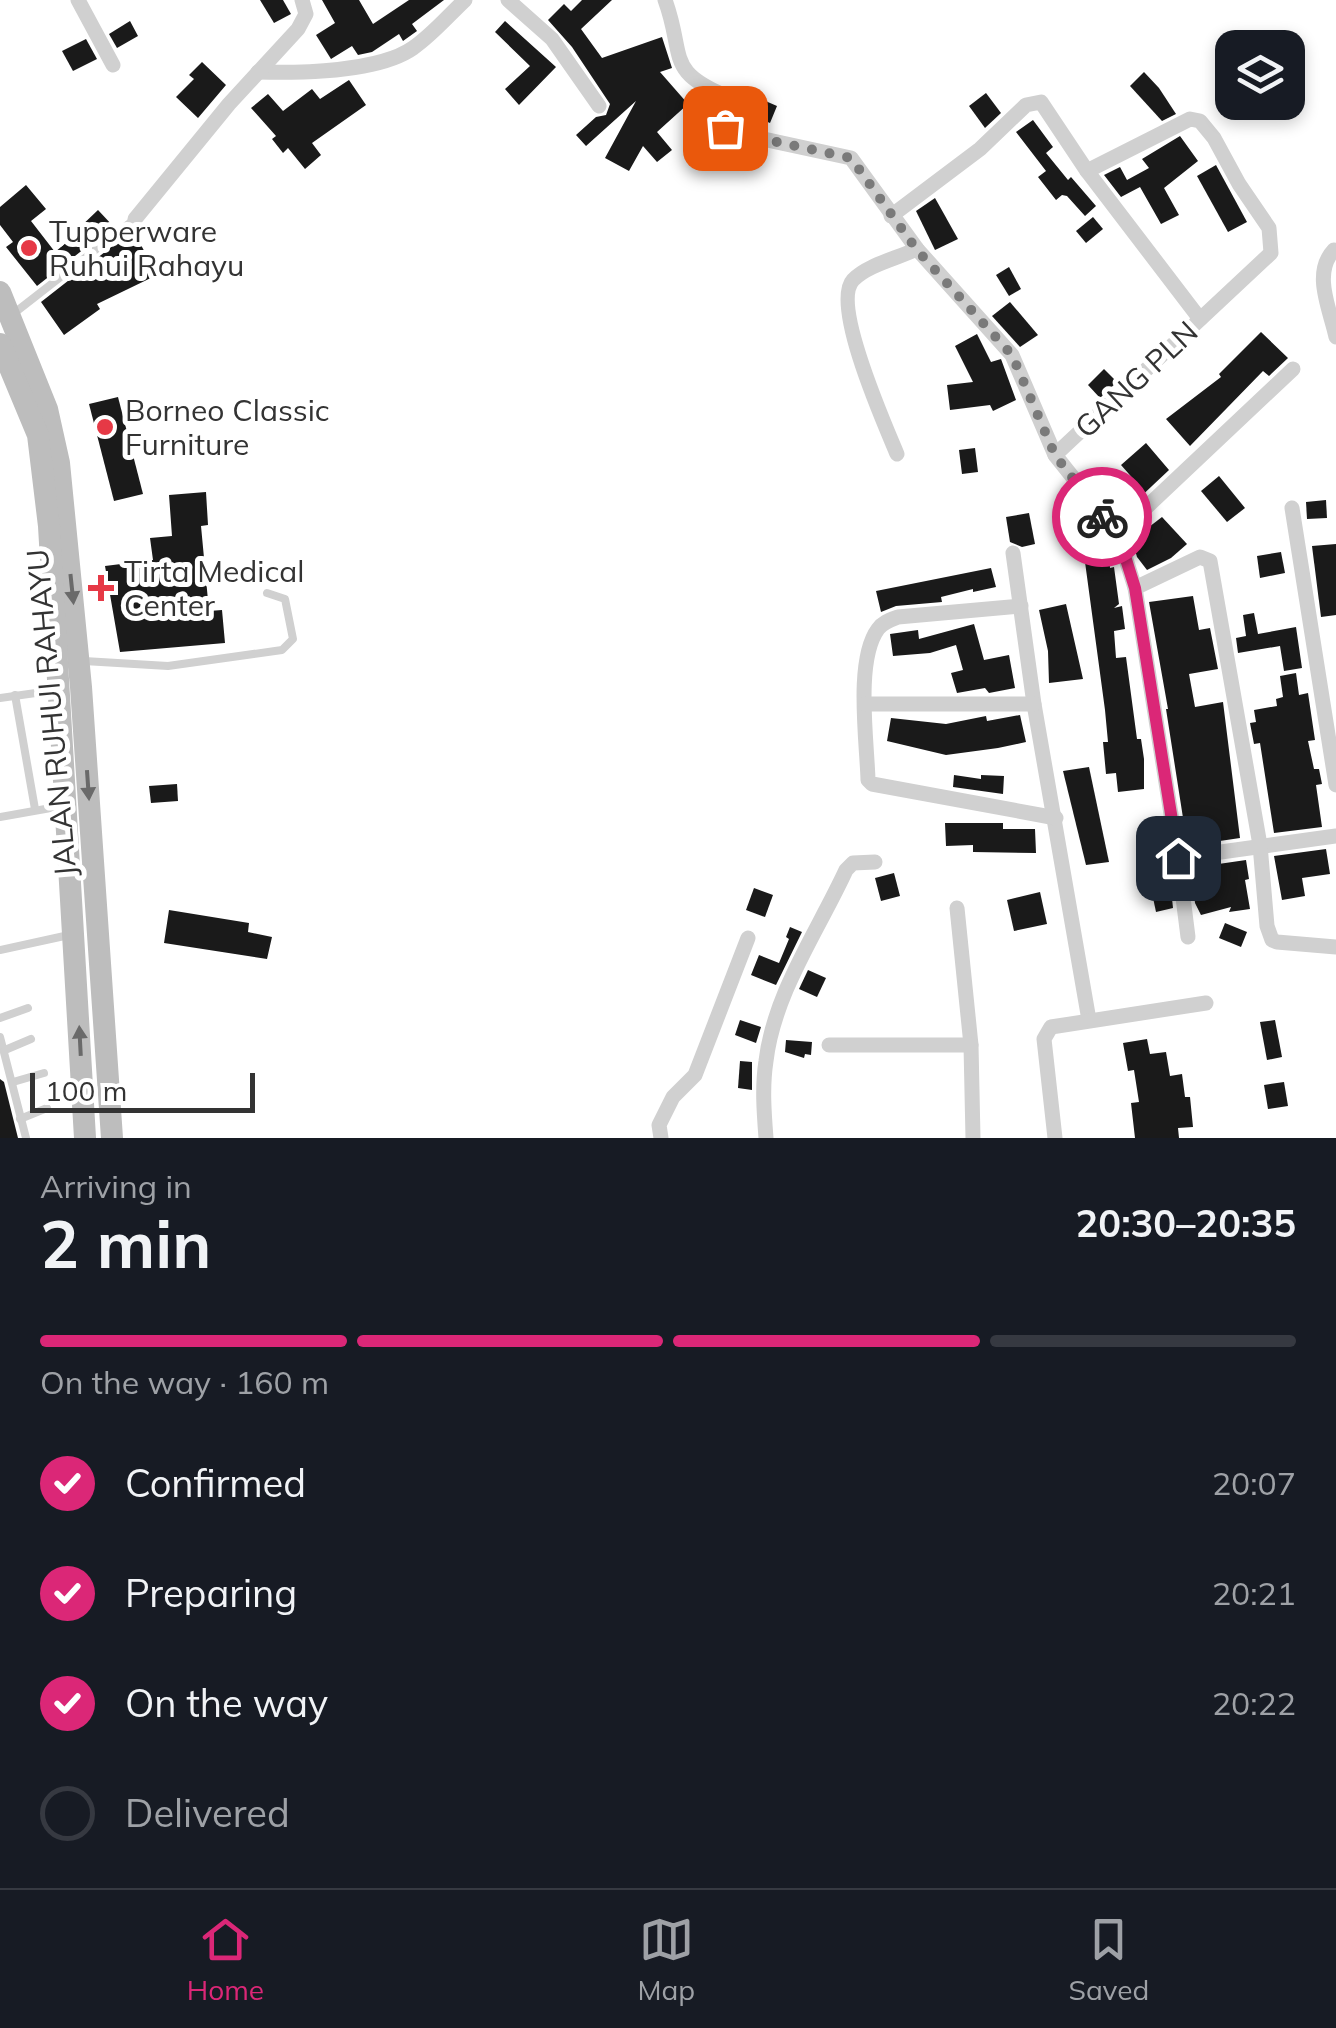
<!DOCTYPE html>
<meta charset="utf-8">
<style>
:root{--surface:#171b24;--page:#20242c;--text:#f1f3f6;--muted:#9ea1a6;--line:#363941;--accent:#db2777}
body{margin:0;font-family:Mulish,sans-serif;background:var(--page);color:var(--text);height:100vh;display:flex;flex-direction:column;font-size:38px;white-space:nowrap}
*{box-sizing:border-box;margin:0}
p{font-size:32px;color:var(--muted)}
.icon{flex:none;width:55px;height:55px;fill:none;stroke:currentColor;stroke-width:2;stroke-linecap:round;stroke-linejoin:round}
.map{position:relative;height:1138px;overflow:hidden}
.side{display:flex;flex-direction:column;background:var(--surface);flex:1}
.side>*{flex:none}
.fabs{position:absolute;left:1215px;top:30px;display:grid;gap:20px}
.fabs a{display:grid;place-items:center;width:90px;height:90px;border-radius:20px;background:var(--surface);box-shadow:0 5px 15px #0003;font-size:50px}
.scale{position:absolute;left:30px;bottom:25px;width:225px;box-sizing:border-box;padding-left:10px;border:5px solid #333;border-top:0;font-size:28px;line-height:35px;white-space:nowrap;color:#333;-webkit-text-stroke:8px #fff;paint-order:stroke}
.pin{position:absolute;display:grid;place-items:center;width:85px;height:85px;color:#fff;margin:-42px;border-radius:20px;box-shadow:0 5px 15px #0006}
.courier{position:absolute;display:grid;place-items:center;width:100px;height:100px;margin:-50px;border:8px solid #db2777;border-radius:50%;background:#fff;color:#222;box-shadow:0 2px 12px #0007}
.head em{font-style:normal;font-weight:700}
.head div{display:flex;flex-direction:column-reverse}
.head{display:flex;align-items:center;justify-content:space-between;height:170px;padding:0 40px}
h1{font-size:65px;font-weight:700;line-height:75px}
.bar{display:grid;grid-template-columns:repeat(4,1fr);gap:15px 10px;align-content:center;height:120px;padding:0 40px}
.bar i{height:12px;border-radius:8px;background:var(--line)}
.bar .current{background:var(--accent)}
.bar p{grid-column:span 4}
ol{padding:0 40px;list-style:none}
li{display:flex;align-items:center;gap:30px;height:110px}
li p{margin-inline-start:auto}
li .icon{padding:10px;border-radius:50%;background:var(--accent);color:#fff;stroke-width:4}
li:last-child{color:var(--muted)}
li i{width:55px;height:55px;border:5px solid var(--line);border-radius:50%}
.tabs{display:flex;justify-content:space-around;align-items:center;height:140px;border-top:2px solid var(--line);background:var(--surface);font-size:28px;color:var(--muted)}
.tabs a{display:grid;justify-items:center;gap:5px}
.tabs .current{color:var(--accent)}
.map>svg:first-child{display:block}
</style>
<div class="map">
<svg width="1336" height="1138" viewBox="0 0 1336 1138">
<rect width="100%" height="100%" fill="#fff"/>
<g fill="#1a1a1a">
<path d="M 260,0 L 283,0 L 291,14 L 274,23 Z"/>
<path d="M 322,0 L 359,0 L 373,24 L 409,0 L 444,0 L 412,24 L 417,31 L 403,41 L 399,34 L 372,52 L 358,55 L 352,46 L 331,59 L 316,35 L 335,23 Z"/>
<path d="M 582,0 L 612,0 L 581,29 L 602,58 L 662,37 L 672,68 L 660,72 L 688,104 L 657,132 L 672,150 L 657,162 L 643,146 L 629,171 L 605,158 L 636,101 L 586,146 L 576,135 L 596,117 L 606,115 L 610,104 L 572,47 L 548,20 L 564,4 L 571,11 Z"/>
<path d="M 130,21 L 138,36 L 117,48 L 109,34 Z"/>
<path d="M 505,21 L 556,67 L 519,105 L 505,89 L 530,66 L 495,32 Z"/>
<path d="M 86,39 L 97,59 L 73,71 L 62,51 Z"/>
<path d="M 202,62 L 226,85 L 198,118 L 176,97 L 194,79 L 189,75 Z"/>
<path d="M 1144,72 L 1159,88 L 1176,114 L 1162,121 L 1130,86 Z"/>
<path d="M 349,80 L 366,105 L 312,143 L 321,155 L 305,169 L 288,148 L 283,153 L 272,139 L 276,136 L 251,108 L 268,94 L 283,111 L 312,89 L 320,99 Z"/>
<path d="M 745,92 L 777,106 L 770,123 L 738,109 L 744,103 Z"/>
<path d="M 986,93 L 1001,113 L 985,128 L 969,106 Z"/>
<path d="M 1033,120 L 1053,147 L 1046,153 L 1068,180 L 1071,177 L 1096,206 L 1085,216 L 1067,196 L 1062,195 L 1056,200 L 1038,177 L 1046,171 L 1016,132 Z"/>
<path d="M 1180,136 L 1198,161 L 1164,188 L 1179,215 L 1161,224 L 1140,187 L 1121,197 L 1104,175 L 1120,167 L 1127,180 L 1149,168 L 1142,159 Z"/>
<path d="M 1216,165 L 1247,222 L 1228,232 L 1197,176 Z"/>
<path d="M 26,185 L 46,209 L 31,221 L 55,252 L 79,232 L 77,230 L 98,210 L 113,226 L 37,286 L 6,247 L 13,242 L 0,225 L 0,207 Z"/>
<path d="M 935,198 L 958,239 L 935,250 L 916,211 Z"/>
<path d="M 1093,217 L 1103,229 L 1086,243 L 1076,231 Z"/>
<path d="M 133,230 L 157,275 L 97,304 L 100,309 L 64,335 L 41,302 Z"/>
<path d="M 1009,267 L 1021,289 L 1009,296 L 996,275 Z"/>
<path d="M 1010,302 L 1038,335 L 1020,347 L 992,316 Z"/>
<path d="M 1261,332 L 1288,358 L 1269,376 L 1263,371 L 1190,446 L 1166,419 L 1221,377 L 1219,374 Z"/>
<path d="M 977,334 L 991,362 L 1001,359 L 1016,400 L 993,411 L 990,405 L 950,410 L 947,385 L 973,382 L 955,346 Z"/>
<path d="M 1104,369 L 1117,382 L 1100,398 L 1088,385 Z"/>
<path d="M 118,397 L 143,494 L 114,501 L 89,404 Z"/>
<path d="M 1146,443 L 1169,470 L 1135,502 L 1125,493 L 1136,482 L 1121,465 Z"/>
<path d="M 975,448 L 978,472 L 962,474 L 959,450 Z"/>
<path d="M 1219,476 L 1245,508 L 1227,522 L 1201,491 Z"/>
<path d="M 206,492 L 208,525 L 201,526 L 209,611 L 222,610 L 225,643 L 120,652 L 105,566 L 153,560 L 150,538 L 172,536 L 169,495 Z"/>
<path d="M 1326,500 L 1327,518 L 1307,519 L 1306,502 Z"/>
<path d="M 1029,513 L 1035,544 L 1022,547 L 1010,542 L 1006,517 Z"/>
<path d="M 1162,517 L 1187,544 L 1171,558 L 1147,570 L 1137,557 L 1132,540 Z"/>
<path d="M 1095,524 L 1108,539 L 1110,568 L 1114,567 L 1119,604 L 1114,608 L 1122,606 L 1125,629 L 1114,631 L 1116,658 L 1126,657 L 1137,739 L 1141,739 L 1144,759 L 1144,789 L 1118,792 L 1116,773 L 1106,774 L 1103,742 L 1108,742 L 1105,710 L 1080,525 Z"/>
<path d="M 1336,544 L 1336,615 L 1321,617 L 1312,546 Z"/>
<path d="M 1281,552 L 1285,573 L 1260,578 L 1257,556 Z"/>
<path d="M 991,568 L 996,587 L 973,592 L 973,589 L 941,597 L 942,602 L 896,606 L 881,612 L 876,591 Z"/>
<path d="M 1193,596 L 1199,630 L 1210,628 L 1218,669 L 1189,674 L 1195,707 L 1223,702 L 1240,838 L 1213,842 L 1212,836 L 1186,837 L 1166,709 L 1168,709 L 1149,602 Z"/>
<path d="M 1066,604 L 1083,679 L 1049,683 L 1048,651 L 1039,610 Z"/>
<path d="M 1254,613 L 1258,634 L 1296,627 L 1302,668 L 1284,671 L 1280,646 L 1238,653 L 1236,638 L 1246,636 L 1243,615 Z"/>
<path d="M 974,624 L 984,660 L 1009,655 L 1015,688 L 989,693 L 985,688 L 957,693 L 951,673 L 963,670 L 956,645 L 930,653 L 893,656 L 890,634 L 918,630 L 919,639 Z"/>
<path d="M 1296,673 L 1299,695 L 1308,693 L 1315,740 L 1308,741 L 1314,769 L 1319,769 L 1322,784 L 1316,785 L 1322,827 L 1274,833 L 1260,743 L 1254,744 L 1250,723 L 1256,722 L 1254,710 L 1277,706 L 1276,699 L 1283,697 L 1280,676 Z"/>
<path d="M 1020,715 L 1026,742 L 998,748 L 946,755 L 887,741 L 891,718 L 946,724 L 986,716 L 987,721 Z"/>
<path d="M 1089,767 L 1109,862 L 1086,865 L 1063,771 Z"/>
<path d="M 954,775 L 981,779 L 981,775 L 1004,776 L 1003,794 L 953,787 Z"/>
<path d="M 177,784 L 178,801 L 151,803 L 149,786 Z"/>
<path d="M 945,823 L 1003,823 L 1003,829 L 1035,829 L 1036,853 L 973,852 L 973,845 L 946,846 Z"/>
<path d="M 1326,849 L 1330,874 L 1302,878 L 1305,896 L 1282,900 L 1274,856 Z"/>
<path d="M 1246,860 L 1249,879 L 1245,880 L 1250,909 L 1229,912 L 1231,907 L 1201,915 L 1195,903 L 1191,868 Z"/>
<path d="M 894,873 L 900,896 L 881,901 L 875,878 Z"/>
<path d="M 754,888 L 773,895 L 765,917 L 746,910 Z"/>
<path d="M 1171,889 L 1173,908 L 1156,912 L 1152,893 Z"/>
<path d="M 1040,892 L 1047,924 L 1014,931 L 1007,900 Z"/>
<path d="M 169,910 L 249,923 L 248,932 L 272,937 L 267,959 L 164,943 Z"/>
<path d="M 1225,923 L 1247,932 L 1241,947 L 1219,938 Z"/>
<path d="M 790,927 L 802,932 L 776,985 L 751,975 L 759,955 L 779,963 L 789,939 L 786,937 Z"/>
<path d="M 808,970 L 826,978 L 817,997 L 799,989 Z"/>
<path d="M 740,1020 L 761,1027 L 756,1043 L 735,1035 Z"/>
<path d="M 1275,1020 L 1282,1057 L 1267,1060 L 1260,1022 Z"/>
<path d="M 1147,1039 L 1150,1054 L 1166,1052 L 1170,1076 L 1182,1074 L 1185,1097 L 1190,1097 L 1193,1127 L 1178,1128 L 1179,1138 L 1135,1138 L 1131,1103 L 1139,1102 L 1134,1070 L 1128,1071 L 1123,1043 Z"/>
<path d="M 786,1040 L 812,1042 L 811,1055 L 805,1054 L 804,1058 L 785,1052 Z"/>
<path d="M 740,1061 L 752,1062 L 752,1090 L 738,1088 Z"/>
<path d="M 0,1079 L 4,1082 L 18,1138 L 0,1138 Z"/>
<path d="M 1284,1082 L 1288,1106 L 1268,1109 L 1264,1085 Z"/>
</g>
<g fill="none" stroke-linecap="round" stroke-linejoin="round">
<g stroke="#d0d0d0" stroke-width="8">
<path d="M 13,314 L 135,219"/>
<path d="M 84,661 L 168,666 L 282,650 L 293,639 L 285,599 L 267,593"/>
<path d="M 15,695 L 35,809"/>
<path d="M 0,698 L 57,690"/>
<path d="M 0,817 L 62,806"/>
<path d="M 0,950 L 69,935"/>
<path d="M 0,1018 L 28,1008"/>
<path d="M 0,1037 L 26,1138"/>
<path d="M 5,1050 L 31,1039"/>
<path d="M 13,1082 L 44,1073"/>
<path d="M 20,1119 L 47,1108"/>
</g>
<g stroke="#d0d0d0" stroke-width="15">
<path d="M 78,0 L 113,65"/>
<path d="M 508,0 L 552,39 L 599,106"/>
<path d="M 665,0 C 686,57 663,72 733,99"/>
<path d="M 258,72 C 299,73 379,72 413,48 C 432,35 448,16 465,0"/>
<path d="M 718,93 L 724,125 L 731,132 L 851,158 L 917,249 L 1012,355 L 1055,455"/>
<path d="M 1087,171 L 1190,119 L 1200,121 L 1214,138 L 1239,184 L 1269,228 L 1271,253 L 1055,455 L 1118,534 L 1135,588 L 1178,858 L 1336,836"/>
<path d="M 891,216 L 980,149 L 1026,105 L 1041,102 L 1087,171 L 1200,319"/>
<path d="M 135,219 L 229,104 L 298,29 L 306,14 L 302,0"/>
<path d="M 1334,250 C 1312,273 1330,309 1336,337"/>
<path d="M 897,454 C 885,425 831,304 853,280 C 867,265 898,258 917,249"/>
<path d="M 1292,508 L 1336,785"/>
<path d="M 1118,534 L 1293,369"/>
<path d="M 1013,553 L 1034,704 L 1089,1020"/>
<path d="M 1135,588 L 1200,557 L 1210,561 L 1260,845 L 1267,926 L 1272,940 L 1277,942 L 1336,947"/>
<path d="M 1021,606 L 898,617 C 890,620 883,622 878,629 C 855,660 867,742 868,780 L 872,784 L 1056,818"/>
<path d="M 866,704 L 1034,704"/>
<path d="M 1178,858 L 1188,937"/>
<path d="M 957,908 L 971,1045"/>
<path d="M 829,1045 L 971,1045 L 973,1138"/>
<path d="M 661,1138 L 659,1125 L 673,1097 L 695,1075 L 748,938"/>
<path d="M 766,1138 C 764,1112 762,1087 766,1061 C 774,993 818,931 846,870 L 853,863 L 875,862"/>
<path d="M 1055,1138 L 1044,1039 L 1051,1027 L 1206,1003"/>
</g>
<g stroke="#bdbdbd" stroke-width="22">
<path d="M 0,292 L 47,409 L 59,463 L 81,687 L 112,1138"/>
<path d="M 0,344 L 38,435 L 49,526 L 85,1138"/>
</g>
</g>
<defs><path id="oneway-solid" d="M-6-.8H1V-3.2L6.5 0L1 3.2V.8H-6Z" transform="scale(2.5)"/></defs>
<g fill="#6a6a6a">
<use href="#oneway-solid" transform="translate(72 589) rotate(84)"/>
<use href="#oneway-solid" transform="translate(88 785) rotate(86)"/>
<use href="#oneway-solid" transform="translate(80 1041) rotate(-93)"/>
</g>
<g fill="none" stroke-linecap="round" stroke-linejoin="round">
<path stroke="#7a7a7a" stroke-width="10" stroke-dasharray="0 18" d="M 725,128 L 731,132 L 851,158 L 917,250 L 1012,355 L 1055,455 L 1102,517"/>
<path stroke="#db2777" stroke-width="12" d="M 1102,517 L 1118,534 L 1135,588 L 1178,858"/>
</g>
<g fill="#e63946" stroke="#fff" stroke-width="4">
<circle cx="29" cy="248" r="10"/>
<circle cx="105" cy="427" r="10"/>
<path d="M96 573h10v10h10v10h-10v10h-10v-10h-10v-10h10z"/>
</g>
<g text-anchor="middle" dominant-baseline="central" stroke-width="10" stroke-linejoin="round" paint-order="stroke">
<g font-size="30" fill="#333" stroke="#fff" text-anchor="start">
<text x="49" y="231">Tupperware<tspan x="49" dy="34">Ruhui Rahayu</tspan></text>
<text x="125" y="410">Borneo Classic<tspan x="125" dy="34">Furniture</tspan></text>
<text x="124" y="571">Tirta Medical<tspan x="124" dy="34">Center</tspan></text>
</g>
<g font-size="30" fill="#333" stroke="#fff">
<text transform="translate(1136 379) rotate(-43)">GANG PLN</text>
<text transform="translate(51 713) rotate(-95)">JALAN RUHUI RAHAYU</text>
</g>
</g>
</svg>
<div class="fabs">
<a><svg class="icon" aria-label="layers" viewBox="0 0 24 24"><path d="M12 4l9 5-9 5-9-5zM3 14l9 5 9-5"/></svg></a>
</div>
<div class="scale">100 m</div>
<div class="pin" style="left:725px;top:128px;background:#ea580c"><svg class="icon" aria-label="bag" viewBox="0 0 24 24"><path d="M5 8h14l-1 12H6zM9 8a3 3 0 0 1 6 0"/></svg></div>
<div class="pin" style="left:1178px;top:858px;background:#1f2937"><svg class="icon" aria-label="home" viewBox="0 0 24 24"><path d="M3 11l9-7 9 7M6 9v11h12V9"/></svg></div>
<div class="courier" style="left:1102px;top:517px"><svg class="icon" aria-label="bike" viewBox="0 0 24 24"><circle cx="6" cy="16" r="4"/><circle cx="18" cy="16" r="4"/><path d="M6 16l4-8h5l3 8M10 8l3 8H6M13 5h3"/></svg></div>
</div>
<section class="side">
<div class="head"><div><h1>2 min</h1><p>Arriving in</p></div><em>20:30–20:35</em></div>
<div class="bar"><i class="current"></i><i class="current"></i><i class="current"></i><i></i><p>On the way · 160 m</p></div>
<ol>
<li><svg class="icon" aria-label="check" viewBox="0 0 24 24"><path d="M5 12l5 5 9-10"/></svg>Confirmed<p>20:07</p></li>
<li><svg class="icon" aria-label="check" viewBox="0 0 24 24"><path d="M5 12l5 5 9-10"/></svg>Preparing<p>20:21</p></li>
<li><svg class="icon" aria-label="check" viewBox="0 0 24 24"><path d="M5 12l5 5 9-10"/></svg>On the way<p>20:22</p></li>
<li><i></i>Delivered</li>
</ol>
</section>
<nav class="tabs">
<a class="current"><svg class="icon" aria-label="home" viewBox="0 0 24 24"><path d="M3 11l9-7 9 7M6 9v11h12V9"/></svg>Home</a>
<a><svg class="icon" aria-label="map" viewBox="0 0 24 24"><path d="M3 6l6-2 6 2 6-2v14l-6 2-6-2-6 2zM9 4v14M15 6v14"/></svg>Map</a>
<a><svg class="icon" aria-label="saved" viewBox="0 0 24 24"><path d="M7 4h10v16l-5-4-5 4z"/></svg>Saved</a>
</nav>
